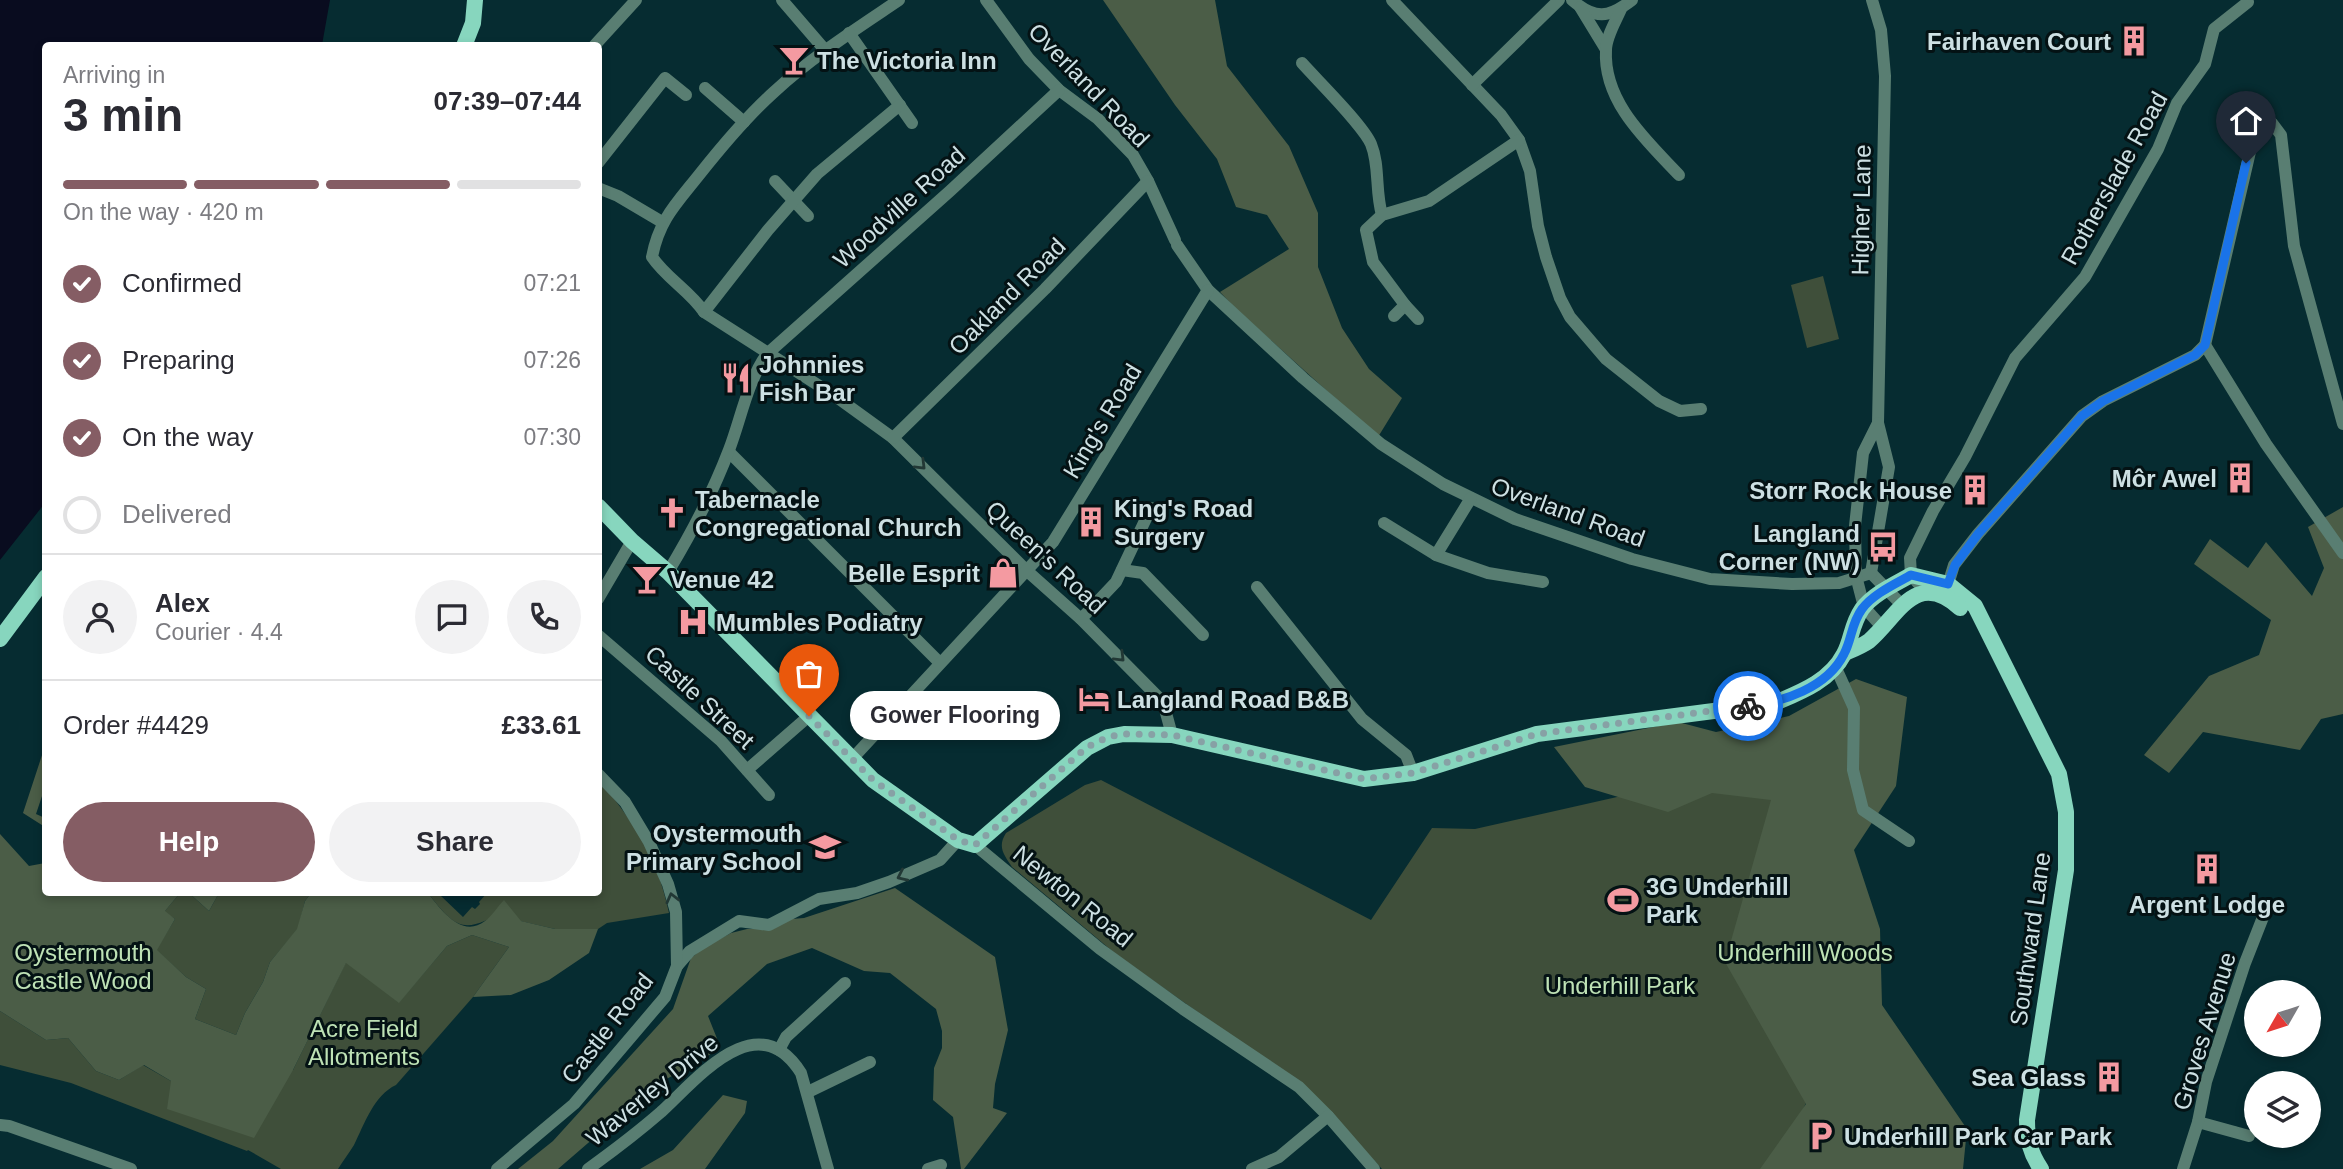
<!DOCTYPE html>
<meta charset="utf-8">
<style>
:root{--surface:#fff;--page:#f2f2f3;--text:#2b2b33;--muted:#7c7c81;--line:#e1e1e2;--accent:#855d64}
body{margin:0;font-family:Helvetica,sans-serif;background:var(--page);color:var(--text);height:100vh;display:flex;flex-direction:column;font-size:26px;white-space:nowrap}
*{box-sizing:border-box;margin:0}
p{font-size:23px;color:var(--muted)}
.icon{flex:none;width:38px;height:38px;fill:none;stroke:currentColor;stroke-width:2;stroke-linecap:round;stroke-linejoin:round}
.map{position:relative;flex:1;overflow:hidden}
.sheet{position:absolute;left:42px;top:42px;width:560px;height:854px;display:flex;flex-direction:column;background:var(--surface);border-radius:7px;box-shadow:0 4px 10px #0003}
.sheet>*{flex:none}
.needle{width:46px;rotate:231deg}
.tools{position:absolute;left:2244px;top:980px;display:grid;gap:14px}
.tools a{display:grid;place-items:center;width:77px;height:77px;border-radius:50%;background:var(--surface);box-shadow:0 4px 10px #0003;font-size:35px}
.pin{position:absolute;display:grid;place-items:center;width:60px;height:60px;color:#fff;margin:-72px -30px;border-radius:50% 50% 50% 0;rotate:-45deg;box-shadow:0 0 7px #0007}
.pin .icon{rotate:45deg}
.courier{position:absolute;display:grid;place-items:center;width:70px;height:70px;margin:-35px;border:5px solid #1a73e8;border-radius:50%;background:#fff;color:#222;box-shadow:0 2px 9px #0007}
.bubble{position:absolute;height:49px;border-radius:24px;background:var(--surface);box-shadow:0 4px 10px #0003;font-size:23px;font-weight:700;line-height:49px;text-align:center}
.head em{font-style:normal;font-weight:700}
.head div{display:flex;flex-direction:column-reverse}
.head{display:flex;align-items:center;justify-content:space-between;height:119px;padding:0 21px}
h1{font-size:46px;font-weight:700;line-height:52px}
.bar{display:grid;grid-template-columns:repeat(4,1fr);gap:10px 7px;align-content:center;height:84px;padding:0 21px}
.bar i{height:9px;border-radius:5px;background:var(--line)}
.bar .active{background:var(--accent)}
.bar p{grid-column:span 4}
.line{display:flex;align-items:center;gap:18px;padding:0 21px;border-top:2px solid var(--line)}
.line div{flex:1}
.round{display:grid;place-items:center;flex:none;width:74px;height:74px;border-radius:37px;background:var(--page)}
ol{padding:0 21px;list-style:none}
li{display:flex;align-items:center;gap:21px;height:77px}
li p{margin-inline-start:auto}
li .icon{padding:7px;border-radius:50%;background:var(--accent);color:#fff;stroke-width:4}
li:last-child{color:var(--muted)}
li i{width:38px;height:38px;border:4px solid var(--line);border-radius:50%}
.primary-button{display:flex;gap:14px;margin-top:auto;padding:14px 21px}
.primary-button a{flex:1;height:80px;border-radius:42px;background:var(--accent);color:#fff;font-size:28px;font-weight:700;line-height:80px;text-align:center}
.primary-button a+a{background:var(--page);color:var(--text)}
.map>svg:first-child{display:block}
</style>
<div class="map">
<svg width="2343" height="1169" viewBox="0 0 2343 1169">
<rect width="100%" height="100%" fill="#062c31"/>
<g fill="#3f4f3a">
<path d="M 1823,276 L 1839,339 L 1807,348 L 1791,285 Z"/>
<path d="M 599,780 C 635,824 657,856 669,913 L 607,923 L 598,929 L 555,929 L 520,921 L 509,908 C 466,933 458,933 428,893 L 444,893 L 441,896 L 463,917 L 472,907 L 475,909 L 480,904 L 479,902 L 487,893 L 598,892 Z"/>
<path d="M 1101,780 L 1371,920 L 1432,828 L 1475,829 L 1679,783 L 1808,796 L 1806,1103 L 1775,1169 L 1382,1169 L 1329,1112 L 1257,1054 L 1117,955 L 1012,867 C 1004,855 997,847 1006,833 L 1085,785 Z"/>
<path d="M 180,893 L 189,893 L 209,911 L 219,893 L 311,893 L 305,901 L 298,929 L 270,962 L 263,982 L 245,1013 L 236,1035 L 195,1019 L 206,989 L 186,977 L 156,950 L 175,919 L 164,912 Z"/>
<path d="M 472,935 L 509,947 L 473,997 L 396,1085 C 374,1095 364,1125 354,1145 C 349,1153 343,1161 338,1169 L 281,1169 L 248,1150 L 247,1151 L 71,1083 L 0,1065 L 0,1011 L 46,1040 L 68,1038 L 96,1071 L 119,1080 L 143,1065 L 171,1081 L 293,1070 L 346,962 L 399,1002 L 447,946 Z"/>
</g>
<g fill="#4b5d47">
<path d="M 1103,0 L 1215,0 L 1227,66 L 1289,146 L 1318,213 L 1318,267 L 1342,328 L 1369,369 L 1402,398 L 1378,437 L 1235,308 L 1220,292 L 1289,249 L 1267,215 L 1236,207 L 1217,159 L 1175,105 Z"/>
<path d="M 2343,507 L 2343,714 L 2321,719 L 2300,750 L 2203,732 L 2169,773 L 2144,755 L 2209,676 L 2259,655 L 2271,620 L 2194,564 L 2210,539 L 2248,568 L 2266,542 L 2312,596 L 2324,568 L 2308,527 Z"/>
<path d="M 1856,679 L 1907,697 L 1896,786 L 1854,850 L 1880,929 L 1882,1005 L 1967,1129 L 1963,1169 L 1760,1169 L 1806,1104 L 1725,962 L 1771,800 L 1712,793 L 1668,812 L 1585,787 L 1554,747 L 1678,722 L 1716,732 L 1789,716 Z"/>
<path d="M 45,746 L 45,787 L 36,814 L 45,818 L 45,827 L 23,813 Z"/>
<path d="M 0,834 L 29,866 L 45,863 L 46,892 L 180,893 L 165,911 L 175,919 L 157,950 L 186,977 L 206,989 L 195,1019 L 236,1035 L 245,1013 L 263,982 L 270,962 L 297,929 L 305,901 L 311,893 L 428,893 C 441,910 462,939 485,921 C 492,916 498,906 504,900 L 521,921 L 555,929 L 598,929 L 589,953 L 549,980 L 511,995 L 473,997 L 509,947 L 472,935 L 447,946 L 399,1003 L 346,963 L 293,1070 L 254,1138 L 167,1109 L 171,1081 L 144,1065 L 119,1080 L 96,1071 L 68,1038 L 46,1040 L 0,1011 Z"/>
<path d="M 895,888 L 995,957 L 1008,1030 L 995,1084 L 993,1108 L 1007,1113 L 964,1169 L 961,1169 L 953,1117 L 933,1100 L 934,1068 L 942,1048 L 942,1031 L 936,1009 L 890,973 L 864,971 L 812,948 L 767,964 L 708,1016 L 720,1046 L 708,1056 L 654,1086 L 558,1169 L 518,1169 L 553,1141 L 673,1009 L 691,958 L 703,948 L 731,933 L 747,929 L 770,929 L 791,919 L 804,918 Z"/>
<path d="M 189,893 L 219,893 L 209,911 Z"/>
<path d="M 723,1095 L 747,1101 L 745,1113 L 705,1169 L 640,1169 L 673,1150 Z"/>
</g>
<path fill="#090c1f" d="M 0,0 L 330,0 L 322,45 L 46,46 L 45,503 L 0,560 Z"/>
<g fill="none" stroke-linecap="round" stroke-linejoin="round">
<g stroke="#597e72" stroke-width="12">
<path d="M 782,0 L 825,50"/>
<path d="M 899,0 C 856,29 812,57 774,92 C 746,117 722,146 699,175 C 676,204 659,220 652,257 C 666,278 690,291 704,312 L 835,396 L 893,438 L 1026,570 L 1081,619 L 1163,702 L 1172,735"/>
<path d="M 986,0 L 1029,59 L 1059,90 L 1098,119 L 1133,155 L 1148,181 L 1175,240"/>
<path d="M 1392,0 L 1501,115 L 1519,140 L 1530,171 L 1538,226 L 1546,257 L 1560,298 L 1570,317 L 1606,359 L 1659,401 L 1680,411 L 1701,409"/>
<path d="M 1572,0 C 1595,20 1609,18 1632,0"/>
<path d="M 1872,0 L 1881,30 L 1885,76 L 1878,423 L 1889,467 L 1871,573 L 1901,604"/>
<path d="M 1580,7 L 1605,48"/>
<path d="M 1621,9 C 1616,21 1606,37 1606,50 C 1603,102 1647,141 1679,175"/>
<path d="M 849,33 L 912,123"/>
<path d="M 594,46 L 636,0"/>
<path d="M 1302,63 C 1318,81 1363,125 1371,144 C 1380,166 1375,191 1382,215"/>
<path d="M 1472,85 L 1559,0"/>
<path d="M 705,88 L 744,122"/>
<path d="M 598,163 L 665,78 L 686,95"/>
<path d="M 775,181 L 808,216"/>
<path d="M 598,188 L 618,196 L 662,222"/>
<path d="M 1177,245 L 1208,290 L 1303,378 L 1381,444 L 1443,484 L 1515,519 L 1632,559 L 1710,579 L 1792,584 L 1839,583 L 1871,573"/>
<path d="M 704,312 L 768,230 L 817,174 L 900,105"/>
<path d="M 1394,316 L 1405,305"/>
<path d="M 1418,319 L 1405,305 L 1373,262 L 1366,230 L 1382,215 L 1429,201 L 1519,140"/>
<path d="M 2205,345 L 2266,444 L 2343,553"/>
<path d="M 1878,423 L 1863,453 L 1855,526 L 1856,576 L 1864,607 L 1882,627"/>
<path d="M 893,438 L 1045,289 L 1148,181"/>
<path d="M 729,452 L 940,663"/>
<path d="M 1384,523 L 1436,555 L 1488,573 L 1543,582"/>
<path d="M 1436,555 L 1471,498"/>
<path d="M 1122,570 L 1143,573 L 1203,635"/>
<path d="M 668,572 C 691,534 713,492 729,450 C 741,419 747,382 767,354 L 950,191 L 1059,90"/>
<path d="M 1257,587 L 1362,719 L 1406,755 L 1413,773"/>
<path d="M 1946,591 L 1954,565 L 1978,534 L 2082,416 L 2103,401 L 2195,355 L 2205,345 L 2253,139 C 2256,129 2261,123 2272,123 L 2281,135 L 2294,246 L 2343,424"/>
<path d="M 1927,594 L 1911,575 L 1910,558 L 1933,511 L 1965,457 L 2015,358 L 2085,277 L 2158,149 L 2177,103 L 2205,64 L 2214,29 L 2248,2"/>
<path d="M 598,599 L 632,541"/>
<path d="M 1081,619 L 1116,582 L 1151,508"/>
<path d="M 598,635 L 721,741 L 769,795"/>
<path d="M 1835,666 L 1854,708 L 1853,770 L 1863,810 L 1909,841"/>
<path d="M 852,759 L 1053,542 L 1208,290"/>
<path d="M 747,770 L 809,716"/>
<path d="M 975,845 L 1100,949 L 1183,1009 L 1299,1087 L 1328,1116 L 1374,1169"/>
<path d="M 677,966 L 690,951 L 739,921 L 769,925 L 819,899 L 857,893 L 889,882 L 940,860 L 958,840"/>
<path d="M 779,1050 L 786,1037 L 845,983"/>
<path d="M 808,1092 L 870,1062"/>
<path d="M 2198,1122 L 2249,1136"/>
<path d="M 0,1125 L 9,1126 L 131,1169"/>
<path d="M 497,1169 L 574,1104 L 665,997 L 677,966 L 676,912 L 668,884 L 649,842 L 625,802 L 598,774"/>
<path d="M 588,1169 C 613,1151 638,1132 661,1112 C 698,1078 757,1004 801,1073 L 828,1169"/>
<path d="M 928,1169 L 941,1165"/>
<path d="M 1252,1169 L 1279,1157 L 1328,1116"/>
<path d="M 2183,1169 L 2198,1122 L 2206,1082 L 2245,963 L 2267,907"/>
</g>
<g stroke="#87d6be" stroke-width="16">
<path d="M 464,46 L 473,23 L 475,0"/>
<path d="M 598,506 L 632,541 L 668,572 L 873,780 L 958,840 L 975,845 L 1087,748 L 1108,737 L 1124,734 L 1172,735 L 1364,779 L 1413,773 L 1537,734 L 1775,703 C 1801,692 1830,681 1844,654 C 1852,639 1851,625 1862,609 C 1873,594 1895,584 1911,575 L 1948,584 L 1975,606 L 2059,774 L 2066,812 L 2066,870 L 2027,1120 C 2027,1139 2030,1153 2041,1169"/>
<path d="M 0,639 L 46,577"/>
<path d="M 1845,653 C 1852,650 1862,646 1869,641 C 1898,616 1916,568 1960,608"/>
</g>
</g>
<defs><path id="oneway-chevron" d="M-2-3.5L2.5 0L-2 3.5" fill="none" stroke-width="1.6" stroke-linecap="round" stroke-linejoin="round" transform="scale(1.75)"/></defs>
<g stroke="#223835">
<use href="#oneway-chevron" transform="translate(921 465) rotate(45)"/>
<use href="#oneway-chevron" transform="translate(1120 657) rotate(45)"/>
<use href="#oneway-chevron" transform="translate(902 876) rotate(155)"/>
<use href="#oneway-chevron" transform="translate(672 898) rotate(-104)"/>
</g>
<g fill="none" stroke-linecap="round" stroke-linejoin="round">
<path stroke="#87a1a5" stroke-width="7" stroke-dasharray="0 12.6" d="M 809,716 L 873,780 L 958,840 L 975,845 L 1087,747 L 1108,737 L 1124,734 L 1172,735 L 1364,779 L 1413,773 L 1537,734 L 1748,706"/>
<path stroke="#1a73e8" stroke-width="9" d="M 1748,706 C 1783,702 1827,688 1844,654 C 1852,639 1851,624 1862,609 C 1873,594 1895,584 1911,575 L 1948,584 L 1955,565 L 1978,534 L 2082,416 L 2103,401 L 2195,355 L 2205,345 L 2246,163"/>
</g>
<defs>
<g id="building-bare" transform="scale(2.415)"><path d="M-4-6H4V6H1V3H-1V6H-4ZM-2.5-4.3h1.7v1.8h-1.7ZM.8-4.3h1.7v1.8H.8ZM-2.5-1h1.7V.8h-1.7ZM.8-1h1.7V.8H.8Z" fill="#f49aa1" stroke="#041214" stroke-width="2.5" paint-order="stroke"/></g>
<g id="bar-bare" transform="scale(2.415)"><path d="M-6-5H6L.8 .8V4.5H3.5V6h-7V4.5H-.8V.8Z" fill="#f49aa1" stroke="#041214" stroke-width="2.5" paint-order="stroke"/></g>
<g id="restaurant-bare" transform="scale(2.415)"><path d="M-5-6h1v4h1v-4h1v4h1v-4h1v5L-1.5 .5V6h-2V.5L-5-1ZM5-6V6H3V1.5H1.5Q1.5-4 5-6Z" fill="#f49aa1" stroke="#041214" stroke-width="2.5" paint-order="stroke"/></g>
<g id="church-bare" transform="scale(2.415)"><path d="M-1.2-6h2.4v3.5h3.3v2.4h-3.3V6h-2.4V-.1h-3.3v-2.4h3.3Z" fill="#f49aa1" stroke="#041214" stroke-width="2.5" paint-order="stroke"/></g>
<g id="bus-bare" transform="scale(2.415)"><path d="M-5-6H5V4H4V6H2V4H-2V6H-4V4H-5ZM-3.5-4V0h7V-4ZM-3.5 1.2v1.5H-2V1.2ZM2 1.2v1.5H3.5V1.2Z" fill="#f49aa1" stroke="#041214" stroke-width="2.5" paint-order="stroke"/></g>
<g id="shop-bare" transform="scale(2.415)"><path d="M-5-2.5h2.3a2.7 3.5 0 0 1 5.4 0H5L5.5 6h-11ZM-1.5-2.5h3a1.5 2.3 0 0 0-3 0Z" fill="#f49aa1" stroke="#041214" stroke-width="2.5" paint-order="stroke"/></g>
<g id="hospital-bare" transform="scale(2.415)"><path d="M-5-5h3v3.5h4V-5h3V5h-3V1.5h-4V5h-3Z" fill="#f49aa1" stroke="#041214" stroke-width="2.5" paint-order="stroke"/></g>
<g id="hotel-bare" transform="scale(2.415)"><path d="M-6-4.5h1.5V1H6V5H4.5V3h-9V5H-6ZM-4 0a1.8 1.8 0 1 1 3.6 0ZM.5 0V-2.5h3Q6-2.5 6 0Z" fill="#f49aa1" stroke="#041214" stroke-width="2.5" paint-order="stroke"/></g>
<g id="school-bare" transform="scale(2.415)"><path d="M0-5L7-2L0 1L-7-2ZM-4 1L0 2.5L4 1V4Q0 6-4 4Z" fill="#f49aa1" stroke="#041214" stroke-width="2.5" paint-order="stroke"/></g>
<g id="stadium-bare" transform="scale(2.415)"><path d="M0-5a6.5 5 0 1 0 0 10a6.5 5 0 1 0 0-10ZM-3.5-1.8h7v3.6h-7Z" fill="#f49aa1" stroke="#041214" stroke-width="2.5" paint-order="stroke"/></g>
<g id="parking-bare" transform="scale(2.415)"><path d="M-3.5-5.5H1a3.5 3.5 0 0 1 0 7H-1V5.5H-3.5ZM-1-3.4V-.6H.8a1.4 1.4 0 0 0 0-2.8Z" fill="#f49aa1" stroke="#041214" stroke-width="2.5" paint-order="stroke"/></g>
</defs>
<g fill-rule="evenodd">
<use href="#building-bare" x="2134" y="41"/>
<use href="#bar-bare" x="794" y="60"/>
<use href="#restaurant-bare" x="736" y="378"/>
<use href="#building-bare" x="2240" y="478"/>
<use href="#building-bare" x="1975" y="490"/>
<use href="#church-bare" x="672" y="513"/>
<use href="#building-bare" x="1091" y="522"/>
<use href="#bus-bare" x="1883" y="547"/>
<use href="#shop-bare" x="1003" y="573"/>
<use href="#bar-bare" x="647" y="579"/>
<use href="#hospital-bare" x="693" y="622"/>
<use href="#hotel-bare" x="1094" y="699"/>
<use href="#school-bare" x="825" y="847"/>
<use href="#building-bare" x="2207" y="869"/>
<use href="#stadium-bare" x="1623" y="900"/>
<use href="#building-bare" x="2109" y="1077"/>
<use href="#parking-bare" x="1821" y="1136"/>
</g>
<g text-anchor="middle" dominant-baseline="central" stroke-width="6" stroke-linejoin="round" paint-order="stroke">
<g font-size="24" font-weight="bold" fill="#cde0e3" stroke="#041214" text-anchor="start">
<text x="2111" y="41" text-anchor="end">Fairhaven Court</text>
<text x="817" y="60">The Victoria Inn</text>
<text x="759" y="364">Johnnies<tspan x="759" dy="28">Fish Bar</tspan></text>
<text x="2217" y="478" text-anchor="end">Môr Awel</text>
<text x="1952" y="490" text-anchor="end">Storr Rock House</text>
<text x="695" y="499">Tabernacle<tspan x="695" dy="28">Congregational Church</tspan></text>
<text x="1114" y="508">King's Road<tspan x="1114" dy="28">Surgery</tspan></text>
<text x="1860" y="533" text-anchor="end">Langland<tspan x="1860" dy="28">Corner (NW)</tspan></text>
<text x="980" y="573" text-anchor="end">Belle Esprit</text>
<text x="670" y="579">Venue 42</text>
<text x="716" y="622">Mumbles Podiatry</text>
<text x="1117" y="699">Langland Road B&amp;B</text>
<text x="802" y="833" text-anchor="end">Oystermouth<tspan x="802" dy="28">Primary School</tspan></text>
<text x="1646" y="886">3G Underhill<tspan x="1646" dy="28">Park</tspan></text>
<text x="2207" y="904" text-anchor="middle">Argent Lodge</text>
<text x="2086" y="1077" text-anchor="end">Sea Glass</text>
<text x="1844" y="1136">Underhill Park Car Park</text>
</g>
<g font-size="24" fill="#cde0e3" stroke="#041214">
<text transform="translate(1089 85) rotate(46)">Overland Road</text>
<text transform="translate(2114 178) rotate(-61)">Rotherslade Road</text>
<text transform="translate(899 207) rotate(-42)">Woodville Road</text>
<text transform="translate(1861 210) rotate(-89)">Higher Lane</text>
<text transform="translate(1007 296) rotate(-45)">Oakland Road</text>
<text transform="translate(1102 421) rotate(-59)">King's Road</text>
<text transform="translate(1568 512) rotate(20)">Overland Road</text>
<text transform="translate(1046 557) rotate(43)">Queen's Road</text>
<text transform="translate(700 697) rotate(43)">Castle Street</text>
<text transform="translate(1073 896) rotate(39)">Newton Road</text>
<text transform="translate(2030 939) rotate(-82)">Southward Lane</text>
<text transform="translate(607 1028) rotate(-52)">Castle Road</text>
<text transform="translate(2204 1031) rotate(-73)">Groves Avenue</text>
<text transform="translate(652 1090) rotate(-39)">Waverley Drive</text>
</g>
<g font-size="24" fill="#bee2b5" stroke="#041214">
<text x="83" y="952">Oystermouth<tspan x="83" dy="28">Castle Wood</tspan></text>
<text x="1805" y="952">Underhill Woods</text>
<text x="1620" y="985">Underhill Park</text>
<text x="364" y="1028">Acre Field<tspan x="364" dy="28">Allotments</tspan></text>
</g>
</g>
</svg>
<div class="tools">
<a><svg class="needle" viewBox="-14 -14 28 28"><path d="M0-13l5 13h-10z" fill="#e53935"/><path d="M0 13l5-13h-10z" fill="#7c7c81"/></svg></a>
<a><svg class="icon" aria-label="layers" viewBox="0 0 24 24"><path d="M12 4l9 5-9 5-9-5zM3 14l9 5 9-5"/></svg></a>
</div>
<div class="pin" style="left:809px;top:716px;background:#ea580c"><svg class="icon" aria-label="bag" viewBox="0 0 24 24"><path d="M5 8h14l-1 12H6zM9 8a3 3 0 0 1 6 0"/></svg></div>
<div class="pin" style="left:2246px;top:163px;background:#1f2937"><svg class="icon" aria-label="home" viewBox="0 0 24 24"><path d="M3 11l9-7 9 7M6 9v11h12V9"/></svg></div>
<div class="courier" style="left:1748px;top:706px"><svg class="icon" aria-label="bike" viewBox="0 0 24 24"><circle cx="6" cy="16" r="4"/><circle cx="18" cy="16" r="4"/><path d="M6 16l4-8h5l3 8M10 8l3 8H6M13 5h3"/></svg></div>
<div class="bubble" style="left:850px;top:691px;width:210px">Gower Flooring</div>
<section class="sheet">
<div class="head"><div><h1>3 min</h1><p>Arriving in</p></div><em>07:39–07:44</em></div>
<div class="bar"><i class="active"></i><i class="active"></i><i class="active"></i><i></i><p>On the way · 420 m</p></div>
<ol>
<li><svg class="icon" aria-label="check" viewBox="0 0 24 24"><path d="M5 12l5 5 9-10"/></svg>Confirmed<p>07:21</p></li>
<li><svg class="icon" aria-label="check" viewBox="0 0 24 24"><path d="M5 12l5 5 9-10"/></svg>Preparing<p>07:26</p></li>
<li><svg class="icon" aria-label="check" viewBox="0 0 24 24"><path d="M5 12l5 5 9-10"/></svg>On the way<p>07:30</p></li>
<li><i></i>Delivered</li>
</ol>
<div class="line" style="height:126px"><a class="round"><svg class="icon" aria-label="person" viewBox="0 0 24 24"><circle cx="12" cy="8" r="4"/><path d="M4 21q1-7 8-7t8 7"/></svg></a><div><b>Alex</b><p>Courier · 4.4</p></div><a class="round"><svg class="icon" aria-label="chat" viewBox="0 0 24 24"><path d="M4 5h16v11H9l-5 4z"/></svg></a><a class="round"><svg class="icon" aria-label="phone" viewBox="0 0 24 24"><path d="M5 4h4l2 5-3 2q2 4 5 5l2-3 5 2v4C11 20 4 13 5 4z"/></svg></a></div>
<div class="line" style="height:91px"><div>Order #4429</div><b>£33.61</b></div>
<div class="primary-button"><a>Help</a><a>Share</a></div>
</section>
</div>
